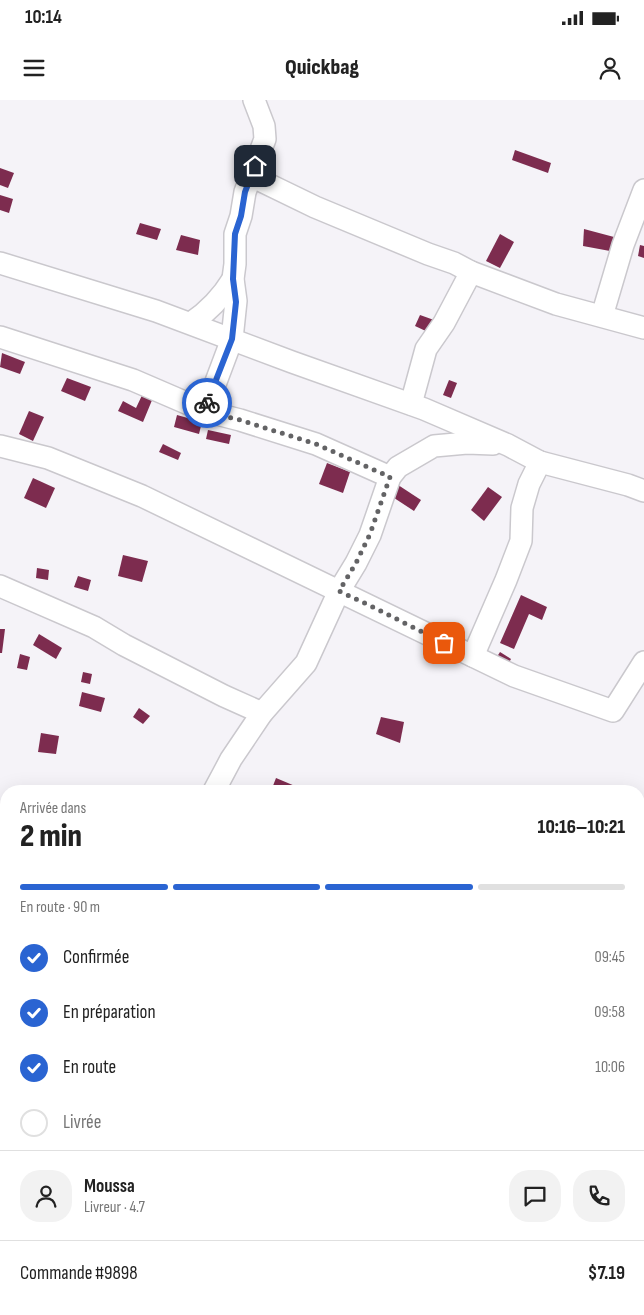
<!DOCTYPE html>
<html lang="fr">
<meta charset="utf-8">
<style>
:root{--surface:#fff;--page:#f2f2f2;--text:#222;--muted:#767676;--line:#e0e0e0;--accent:#2a64d2}
body{margin:0;font-family:"Sofia Sans Condensed",sans-serif;background:var(--page);color:var(--text);height:100vh;display:flex;flex-direction:column;font-size:19px;white-space:nowrap}
*{box-sizing:border-box;margin:0}
p{font-size:16px;color:var(--muted)}
.icon{flex:none;width:28px;height:28px;fill:none;stroke:currentColor;stroke-width:2;stroke-linecap:round;stroke-linejoin:round}
.map{position:relative;flex:1;overflow:hidden}
.side{position:absolute;left:0px;top:685px;width:645px;height:530px;display:flex;flex-direction:column;background:var(--surface);border-radius:20px 20px 0 0;box-shadow:0 5px 20px #0002}
.side>*{flex:none}
.pin{position:absolute;display:grid;place-items:center;width:42px;height:42px;color:#fff;margin:-21px;border-radius:10px;box-shadow:0 2px 8px #0006}
.courier{position:absolute;display:grid;place-items:center;width:50px;height:50px;margin:-25px;border:4px solid #2a64d2;border-radius:50%;background:#fff;color:#222;box-shadow:0 1px 6px #0007}
.headline em{font-style:normal;font-weight:800}
.headline div{display:flex;flex-direction:column-reverse}
.headline{display:flex;align-items:center;justify-content:space-between;height:85px;padding:0 20px}
h1{font-size:32px;font-weight:800;line-height:38px}
.bar{display:grid;grid-template-columns:repeat(4,1fr);gap:8px 5px;align-content:center;height:60px;padding:0 20px}
.bar i{height:6px;border-radius:4px;background:var(--line)}
.bar .active{background:var(--accent)}
.bar p{grid-column:span 4}
.line{display:flex;align-items:center;gap:12px;padding:0 20px;border-top:1px solid var(--line)}
.line div{flex:1}
.round{display:grid;place-items:center;flex:none;width:52px;height:52px;border-radius:20px;background:var(--page)}
ol{padding:0 20px;list-style:none}
li{display:flex;align-items:center;gap:15px;height:55px}
li p{margin-inline-start:auto}
li .icon{padding:5px;border-radius:50%;background:var(--accent);color:#fff;stroke-width:4}
li:last-child{color:var(--muted)}
li i{width:28px;height:28px;border:2px solid var(--line);border-radius:50%}
.status{display:flex;justify-content:space-between;align-items:center;height:35px;padding:0 25px;background:var(--surface);direction:ltr}
.status svg{height:14px;fill:currentColor}
header{display:flex;justify-content:space-between;align-items:center;height:65px;padding:0 20px;background:var(--surface);font-size:22px;font-weight:800}
.map>svg:first-child{display:block}
</style>
<div class="status"><b>10:14</b><svg viewBox="0 0 49 12"><path d="M0 12V9h3v3zM5 12V6h3v6zM10 12V3h3v9zM15 12V0h3v12zM26 1h20v11H26zM47 4h2v5h-2z"/></svg></div>
<header><svg class="icon" aria-label="menu" viewBox="0 0 24 24"><path d="M4 6h16M4 12h16M4 18h16"/></svg>Quickbag<svg class="icon" aria-label="person" viewBox="0 0 24 24"><circle cx="12" cy="8" r="4"/><path d="M4 21q1-7 8-7t8 7"/></svg></header>
<div class="map">
<svg width="644" height="1215" viewBox="0 0 644 1215">
<rect width="100%" height="100%" fill="#f5f3f8"/>
<g fill="#7d2c4f">
<path d="M 515,50 L 551,63 L 548,73 L 512,60 Z"/>
<path d="M 0,68 L 14,73 L 8,88 L 0,85 Z"/>
<path d="M 0,95 L 13,99 L 9,113 L 0,110 Z"/>
<path d="M 140,123 L 161,129 L 157,140 L 136,134 Z"/>
<path d="M 584,129 L 614,137 L 610,151 L 583,146 Z"/>
<path d="M 500,134 L 514,142 L 500,168 L 486,161 Z"/>
<path d="M 181,135 L 200,140 L 198,155 L 176,150 Z"/>
<path d="M 640,145 L 644,146 L 644,158 L 638,156 Z"/>
<path d="M 420,215 L 434,220 L 430,233 L 415,226 Z"/>
<path d="M 2,253 L 25,262 L 20,274 L 0,267 Z"/>
<path d="M 67,278 L 91,287 L 85,301 L 61,291 Z"/>
<path d="M 449,280 L 457,283 L 451,298 L 443,295 Z"/>
<path d="M 145,289 L 155,293 L 143,322 L 118,311 L 123,301 L 136,308 Z"/>
<path d="M 29,311 L 44,317 L 33,341 L 19,334 Z"/>
<path d="M 177,315 L 202,322 L 199,334 L 174,327 Z"/>
<path d="M 208,330 L 231,335 L 229,344 L 206,339 Z"/>
<path d="M 163,344 L 181,353 L 178,360 L 159,352 Z"/>
<path d="M 327,363 L 350,372 L 343,393 L 319,384 Z"/>
<path d="M 33,378 L 55,388 L 46,408 L 24,398 Z"/>
<path d="M 392,381 L 421,400 L 414,411 L 385,392 Z"/>
<path d="M 488,387 L 502,397 L 484,421 L 471,410 Z"/>
<path d="M 123,455 L 148,461 L 142,482 L 118,476 Z"/>
<path d="M 37,468 L 49,470 L 48,480 L 36,478 Z"/>
<path d="M 78,476 L 91,480 L 88,491 L 74,487 Z"/>
<path d="M 521,495 L 547,507 L 542,520 L 529,514 L 514,549 L 500,543 Z"/>
<path d="M 0,529 L 5,529 L 2,553 L 0,553 Z"/>
<path d="M 39,534 L 62,548 L 56,559 L 33,545 Z"/>
<path d="M 500,552 L 511,559 L 505,570 L 493,563 Z"/>
<path d="M 20,554 L 30,557 L 27,570 L 17,568 Z"/>
<path d="M 83,572 L 92,574 L 90,584 L 81,582 Z"/>
<path d="M 82,592 L 105,598 L 101,612 L 79,606 Z"/>
<path d="M 139,608 L 150,616 L 143,624 L 133,617 Z"/>
<path d="M 381,617 L 404,622 L 400,643 L 376,634 Z"/>
<path d="M 41,633 L 59,636 L 56,654 L 38,652 Z"/>
<path d="M 276,678 L 295,686 L 292,691 L 271,691 Z"/>
</g>
<g fill="none" stroke-linecap="round" stroke-linejoin="round">
<g stroke="#cac8cd" stroke-width="24">
<g id="minor">
<path d="M 251,76 L 315,107 L 428,154 L 454,163 L 471,172 L 556,204 L 644,228"/>
<path d="M 0,163 L 156,211 L 292,262 L 424,309 L 508,345 L 540,362 L 628,385 L 644,391"/>
<path d="M 602,216 L 623,145 L 644,90"/>
<path d="M 191,223 C 209,211 222,197 233,179"/>
<path d="M 0,237 L 133,280 L 205,311 L 240,320 L 316,344 L 390,377"/>
<path d="M 411,304 L 426,249 L 444,223 L 471,172"/>
<path d="M 205,311 L 232,239 L 236,201 L 233,179 L 235,164 L 235,134 L 241,116 L 245,92 L 265,39 L 264,26 L 254,0"/>
<path d="M 0,346 L 48,358 L 142,396 L 514,576 L 613,611 L 644,562"/>
<path d="M 0,486 L 94,527 L 124,545 L 224,596 L 262,613"/>
<path d="M 473,556 L 506,480 L 521,441 L 522,408 L 529,384 L 540,362"/>
<path d="M 214,691 L 231,659 L 262,613 L 306,563 L 339,491 L 356,463 L 370,435 L 390,377 L 398,367 L 434,346 L 467,343 L 493,344"/>
<path d="M 85,1215 L 86,1209"/>
</g>
</g>
<use href="#minor" stroke="#fff" stroke-width="21"/>
</g>
<g fill="none" stroke-linecap="round" stroke-linejoin="round">
<path stroke="#636365" stroke-width="5" stroke-dasharray="0 9" d="M 207,303 L 204,311 L 240,320 L 316,344 L 390,377 L 370,434 L 356,463 L 339,491 L 375,508 L 444,543"/>
<path stroke="#2a64d2" stroke-width="6" d="M 207,303 L 232,239 L 236,202 L 233,179 L 235,134 L 241,116 L 245,92 L 255,66"/>
</g>
</svg>
<div class="pin" style="left:444px;top:543px;background:#ea580c"><svg class="icon" aria-label="bag" viewBox="0 0 24 24"><path d="M5 8h14l-1 12H6zM9 8a3 3 0 0 1 6 0"/></svg></div>
<div class="pin" style="left:255px;top:66px;background:#1f2937"><svg class="icon" aria-label="home" viewBox="0 0 24 24"><path d="M3 11l9-7 9 7M6 9v11h12V9"/></svg></div>
<div class="courier" style="left:207px;top:303px"><svg class="icon" aria-label="bike" viewBox="0 0 24 24"><circle cx="6" cy="16" r="4"/><circle cx="18" cy="16" r="4"/><path d="M6 16l4-8h5l3 8M10 8l3 8H6M13 5h3"/></svg></div>
<section class="side">
<div class="headline"><div><h1>2 min</h1><p>Arrivée dans</p></div><em>10:16–10:21</em></div>
<div class="bar"><i class="active"></i><i class="active"></i><i class="active"></i><i></i><p>En route · 90 m</p></div>
<ol>
<li><svg class="icon" aria-label="check" viewBox="0 0 24 24"><path d="M5 12l5 5 9-10"/></svg>Confirmée<p>09:45</p></li>
<li><svg class="icon" aria-label="check" viewBox="0 0 24 24"><path d="M5 12l5 5 9-10"/></svg>En préparation<p>09:58</p></li>
<li><svg class="icon" aria-label="check" viewBox="0 0 24 24"><path d="M5 12l5 5 9-10"/></svg>En route<p>10:06</p></li>
<li><i></i>Livrée</li>
</ol>
<div class="line" style="height:90px"><a class="round"><svg class="icon" aria-label="person" viewBox="0 0 24 24"><circle cx="12" cy="8" r="4"/><path d="M4 21q1-7 8-7t8 7"/></svg></a><div><b>Moussa</b><p>Livreur · 4.7</p></div><a class="round"><svg class="icon" aria-label="chat" viewBox="0 0 24 24"><path d="M4 5h16v11H9l-5 4z"/></svg></a><a class="round"><svg class="icon" aria-label="phone" viewBox="0 0 24 24"><path d="M5 4h4l2 5-3 2q2 4 5 5l2-3 5 2v4C11 20 4 13 5 4z"/></svg></a></div>
<div class="line" style="height:65px"><div>Commande #9898</div><b>$7.19</b></div>
</section>
</div>
